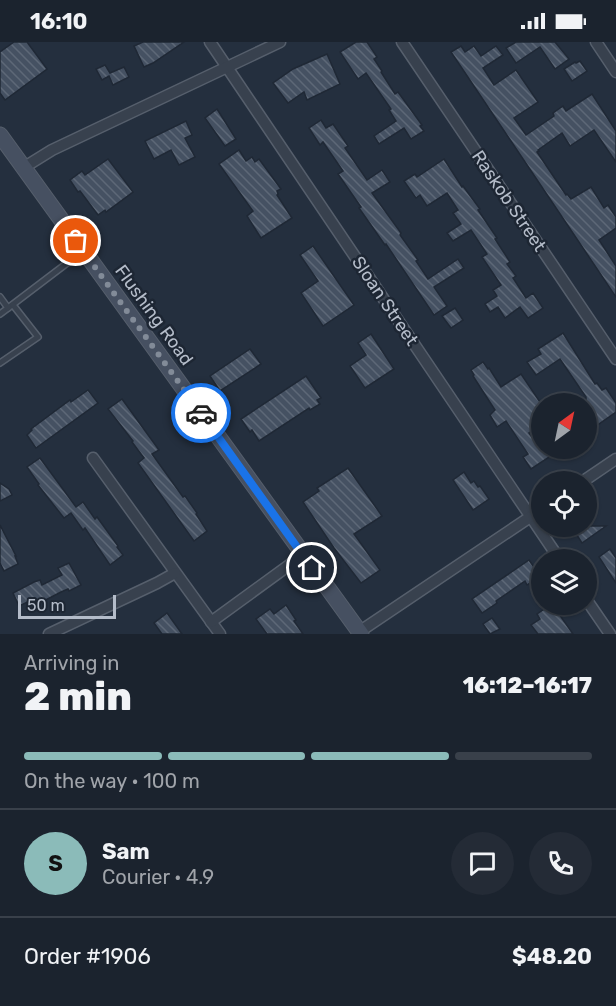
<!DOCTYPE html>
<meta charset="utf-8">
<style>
:root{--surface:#1b232e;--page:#242b36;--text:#f1f3f6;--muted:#a0a4aa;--line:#39404a;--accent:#8bbbb9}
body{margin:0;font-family:Rubik,sans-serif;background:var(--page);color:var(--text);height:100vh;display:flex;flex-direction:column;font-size:22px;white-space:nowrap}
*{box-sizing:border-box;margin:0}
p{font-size:20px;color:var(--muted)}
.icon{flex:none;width:33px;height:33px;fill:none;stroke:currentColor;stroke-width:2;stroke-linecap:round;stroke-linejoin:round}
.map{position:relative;height:592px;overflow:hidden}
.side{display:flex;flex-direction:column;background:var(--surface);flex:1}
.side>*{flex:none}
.needle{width:39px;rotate:33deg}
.tools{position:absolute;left:531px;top:351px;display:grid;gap:12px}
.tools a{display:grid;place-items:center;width:66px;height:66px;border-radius:50%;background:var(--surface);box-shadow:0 2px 4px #0004,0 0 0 2px var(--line);font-size:30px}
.scale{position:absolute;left:18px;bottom:15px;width:98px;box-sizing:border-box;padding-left:6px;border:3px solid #b4bcc9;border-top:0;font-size:16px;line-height:21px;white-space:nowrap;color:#b4bcc9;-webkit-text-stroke:4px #1d2633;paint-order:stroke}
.pin{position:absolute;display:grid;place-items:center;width:51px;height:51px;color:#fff;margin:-26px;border:3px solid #fff;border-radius:50%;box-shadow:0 2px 6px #0007}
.courier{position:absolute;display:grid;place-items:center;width:60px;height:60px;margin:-30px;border:4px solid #1a73e8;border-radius:50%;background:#fff;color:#222;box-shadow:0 2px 8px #0007}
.headline em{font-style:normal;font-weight:800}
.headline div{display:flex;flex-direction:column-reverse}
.headline{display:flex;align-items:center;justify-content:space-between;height:102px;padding:0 24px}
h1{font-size:39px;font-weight:800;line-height:45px}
.bar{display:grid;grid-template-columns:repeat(4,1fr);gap:9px 6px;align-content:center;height:72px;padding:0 24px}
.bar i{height:8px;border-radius:4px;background:var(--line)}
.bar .on{background:var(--accent)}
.bar p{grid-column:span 4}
.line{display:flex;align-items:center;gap:15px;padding:0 24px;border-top:2px solid var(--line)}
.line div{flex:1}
.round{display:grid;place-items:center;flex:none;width:63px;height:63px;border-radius:32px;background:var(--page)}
.status{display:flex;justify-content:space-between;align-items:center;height:42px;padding:0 30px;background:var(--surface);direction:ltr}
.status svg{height:16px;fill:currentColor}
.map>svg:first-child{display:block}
</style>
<div class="status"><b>16:10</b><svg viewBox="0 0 49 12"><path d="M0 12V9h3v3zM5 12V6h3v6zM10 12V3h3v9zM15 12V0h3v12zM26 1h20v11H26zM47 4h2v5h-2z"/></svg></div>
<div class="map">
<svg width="616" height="592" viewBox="0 0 616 592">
<defs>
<pattern id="building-back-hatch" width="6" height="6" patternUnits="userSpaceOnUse" patternTransform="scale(1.5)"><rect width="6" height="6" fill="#455162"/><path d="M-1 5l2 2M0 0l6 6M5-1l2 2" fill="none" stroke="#5d6877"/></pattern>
</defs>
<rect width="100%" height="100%" fill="#242f3e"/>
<g fill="url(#building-back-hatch)" stroke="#1f2835" stroke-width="1.5">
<path d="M 14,0 L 27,0 L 47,27 L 5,58 L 0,51 L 0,10 Z"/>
<path d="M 143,0 L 184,0 L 153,21 L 144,25 L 134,4 Z"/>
<path d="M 356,0 L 367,0 L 377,15 L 374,17 L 382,29 L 381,30 L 395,52 L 398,50 L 422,83 L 420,84 L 424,89 L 411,97 L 404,86 L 379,102 L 374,94 L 396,79 L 389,68 L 391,67 L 366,31 L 358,37 L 340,10 Z"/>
<path d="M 516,0 L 555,0 L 569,17 L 555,27 L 540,5 L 516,21 L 506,6 Z"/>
<path d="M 461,4 L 465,10 L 474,4 L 481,14 L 496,4 L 503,13 L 483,26 L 494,43 L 516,28 L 538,60 L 514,76 L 526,93 L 554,74 L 553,71 L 563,64 L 566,69 L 592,52 L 616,89 L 616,120 L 594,88 L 570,104 L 562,91 L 538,108 L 539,109 L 537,110 L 566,153 L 567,152 L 571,157 L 591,145 L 604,166 L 608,163 L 616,175 L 616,186 L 599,198 L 616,224 L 616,255 L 451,10 Z"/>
<path d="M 327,12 L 340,42 L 307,58 L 304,50 L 288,61 L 273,41 L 293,27 Z"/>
<path d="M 580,19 L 587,29 L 572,39 L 564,27 L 575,20 L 576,21 Z"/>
<path d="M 105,23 L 110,31 L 124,25 L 129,35 L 113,43 L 109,34 L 102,38 L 96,27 Z"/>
<path d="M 217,67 L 236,97 L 225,104 L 205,76 Z"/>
<path d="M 321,78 L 326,86 L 333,82 L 348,104 L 345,106 L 367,138 L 382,128 L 390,140 L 372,151 L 401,191 L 400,193 L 418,218 L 416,219 L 428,237 L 458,217 L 464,226 L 434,245 L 447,264 L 434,273 L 386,202 L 385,203 L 359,166 L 361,165 L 338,132 L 343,129 L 323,100 L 320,103 L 309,86 Z"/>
<path d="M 186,79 L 192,93 L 185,96 L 195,115 L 179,123 L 171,108 L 154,117 L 145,99 Z"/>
<path d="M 239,108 L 246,119 L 252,115 L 255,120 L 259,117 L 281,147 L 277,149 L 278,152 L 277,153 L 292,176 L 261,196 L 247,174 L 253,169 L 219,122 Z"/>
<path d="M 108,117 L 133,150 L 106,170 L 105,168 L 98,173 L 80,149 L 78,150 L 70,138 L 82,129 L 85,133 Z"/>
<path d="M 444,117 L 462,145 L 463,144 L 474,159 L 480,167 L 478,168 L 497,196 L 495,197 L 510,220 L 507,222 L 516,234 L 513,236 L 526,256 L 533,251 L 543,266 L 528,276 L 520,265 L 505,276 L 498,265 L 490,270 L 485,262 L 497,254 L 493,248 L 501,243 L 482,215 L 487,212 L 471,188 L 453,199 L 447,191 L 461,182 L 453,171 L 458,168 L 447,151 L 427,164 L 420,153 L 416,156 L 404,139 L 415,132 L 417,135 Z"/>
<path d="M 313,204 L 354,263 L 323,284 L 301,251 L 318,239 L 300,213 Z"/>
<path d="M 455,266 L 463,278 L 451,286 L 442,274 Z"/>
<path d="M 563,291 L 595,342 L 597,341 L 602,348 L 606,346 L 616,361 L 616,370 L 586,391 L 586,355 L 560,317 L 536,333 L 527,320 L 541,312 L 538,307 Z"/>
<path d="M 371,292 L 394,327 L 365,346 L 350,324 L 366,313 L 358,301 Z"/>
<path d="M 250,307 L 261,322 L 220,349 L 210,334 Z"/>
<path d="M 483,320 L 488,327 L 489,326 L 501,345 L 521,332 L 542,363 L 534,369 L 542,380 L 542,383 L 529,391 L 540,406 L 563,406 L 531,427 L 523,415 L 528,412 L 506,379 L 497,385 L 490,373 L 495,368 L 473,334 L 474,333 L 471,328 Z"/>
<path d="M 306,334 L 321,356 L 317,358 L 320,362 L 310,368 L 309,366 L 259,399 L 252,388 L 250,390 L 241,377 Z"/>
<path d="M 88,348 L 98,361 L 36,406 L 27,393 L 32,388 L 31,387 L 70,358 L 71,360 Z"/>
<path d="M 122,357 L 159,408 L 152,412 L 183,455 L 185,454 L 197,471 L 196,472 L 207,489 L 194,499 L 138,421 L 144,416 L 132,400 L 133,399 L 108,367 Z"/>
<path d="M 40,416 L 76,465 L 83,460 L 95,477 L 97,475 L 118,504 L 117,505 L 123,513 L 110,523 L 85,486 L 83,488 L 71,471 L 64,476 L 38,443 L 39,442 L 27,425 Z"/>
<path d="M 348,426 L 382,474 L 354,492 L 380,528 L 361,541 L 334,506 L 303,460 L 319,449 L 317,446 Z"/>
<path d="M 464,430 L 471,441 L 474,439 L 478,445 L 480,444 L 489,457 L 473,468 L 453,438 Z"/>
<path d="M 0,441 L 9,447 L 12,453 L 0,459 Z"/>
<path d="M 0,483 L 16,514 L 15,514 L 18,522 L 4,529 L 0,521 Z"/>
<path d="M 571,484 L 606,484 L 582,501 Z"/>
<path d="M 610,507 L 616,516 L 616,541 L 599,515 Z"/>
<path d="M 529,518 L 540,534 L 527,543 L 525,539 L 496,559 L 497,561 L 482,571 L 472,557 Z"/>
<path d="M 69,521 L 81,543 L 69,549 L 68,547 L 61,550 L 38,562 L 37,560 L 32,563 L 30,559 L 19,564 L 13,551 L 34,540 L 40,538 L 42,543 L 62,533 L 58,526 Z"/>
<path d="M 552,562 L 573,592 L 538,592 L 531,583 L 540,577 L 537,572 Z"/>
<path d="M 286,563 L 296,578 L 294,579 L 303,592 L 267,592 L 256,577 L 270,567 L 274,572 Z"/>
<path d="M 167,571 L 182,592 L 162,592 L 154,581 Z"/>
<path d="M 492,576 L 500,587 L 490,592 L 483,582 Z"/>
</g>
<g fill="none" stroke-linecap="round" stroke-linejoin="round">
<g stroke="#565f6c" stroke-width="8">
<g id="service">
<path d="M 0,255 L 8,266 L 0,272"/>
<path d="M 8,266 L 83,209"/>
<path d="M 0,321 L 38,295 L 13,263"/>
</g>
</g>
<g stroke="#565f6c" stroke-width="13">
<g id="minor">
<path d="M 210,0 L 560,518"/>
<path d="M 402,0 L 616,317"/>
<path d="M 596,0 L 616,30"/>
<path d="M 23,126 L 52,108 L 280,0"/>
<path d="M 93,416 L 220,592"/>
<path d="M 582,440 L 616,417"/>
<path d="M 586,557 L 610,592"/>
<path d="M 211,580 L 303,513"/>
<path d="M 359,590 L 542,467"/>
<path d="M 49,592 L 157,541 L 175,531"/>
</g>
</g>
<g stroke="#565f6c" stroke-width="17">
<path id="secondary" d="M 0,93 L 361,592"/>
</g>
<use href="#service" stroke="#38414e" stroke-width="5"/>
<use href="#minor" stroke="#38414e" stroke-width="10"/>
<use href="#secondary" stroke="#465061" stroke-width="15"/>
</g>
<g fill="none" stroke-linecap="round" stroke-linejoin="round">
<path stroke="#828b98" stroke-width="6" stroke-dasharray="0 10.8" d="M 76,199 L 201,371"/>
<path stroke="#1a73e8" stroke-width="8" d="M 201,371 L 312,526"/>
</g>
<g text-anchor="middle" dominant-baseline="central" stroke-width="5" stroke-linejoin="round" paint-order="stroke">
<g font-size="18" fill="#b4bcc9" stroke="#1d2633">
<text transform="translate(509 159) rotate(56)">Raskob Street</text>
<text transform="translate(385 259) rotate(56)">Sloan Street</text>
<text transform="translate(154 273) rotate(54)">Flushing Road</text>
</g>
</g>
</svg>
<div class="tools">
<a><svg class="needle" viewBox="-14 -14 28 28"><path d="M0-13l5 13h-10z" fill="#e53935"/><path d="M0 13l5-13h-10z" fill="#a0a4aa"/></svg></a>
<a><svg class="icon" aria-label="locate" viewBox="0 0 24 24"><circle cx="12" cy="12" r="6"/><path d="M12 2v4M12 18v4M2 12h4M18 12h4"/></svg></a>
<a><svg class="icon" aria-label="layers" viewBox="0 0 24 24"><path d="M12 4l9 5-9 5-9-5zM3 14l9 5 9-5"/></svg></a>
</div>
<div class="scale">50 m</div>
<div class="pin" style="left:76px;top:199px;background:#ea580c"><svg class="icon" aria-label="bag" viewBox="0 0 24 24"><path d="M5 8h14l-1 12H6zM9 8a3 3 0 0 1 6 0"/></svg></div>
<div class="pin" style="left:312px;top:526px;background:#1f2937"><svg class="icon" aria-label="home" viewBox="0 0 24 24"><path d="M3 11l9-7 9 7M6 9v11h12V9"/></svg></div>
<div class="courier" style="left:201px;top:371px"><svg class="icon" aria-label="car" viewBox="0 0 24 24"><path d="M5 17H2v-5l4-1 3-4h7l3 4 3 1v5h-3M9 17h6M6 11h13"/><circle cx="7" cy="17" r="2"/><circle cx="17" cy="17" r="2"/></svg></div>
</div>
<section class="side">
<div class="headline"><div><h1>2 min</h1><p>Arriving in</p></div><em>16:12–16:17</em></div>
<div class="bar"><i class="on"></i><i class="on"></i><i class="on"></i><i></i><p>On the way · 100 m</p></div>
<div class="line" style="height:108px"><b class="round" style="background:var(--accent);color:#111">S</b><div><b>Sam</b><p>Courier · 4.9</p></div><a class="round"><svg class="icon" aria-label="chat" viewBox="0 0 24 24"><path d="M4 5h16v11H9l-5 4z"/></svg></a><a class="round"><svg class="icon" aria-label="phone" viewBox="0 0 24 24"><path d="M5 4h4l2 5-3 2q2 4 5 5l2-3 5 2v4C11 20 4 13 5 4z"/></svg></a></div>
<div class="line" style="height:78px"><div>Order #1906</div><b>$48.20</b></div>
</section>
